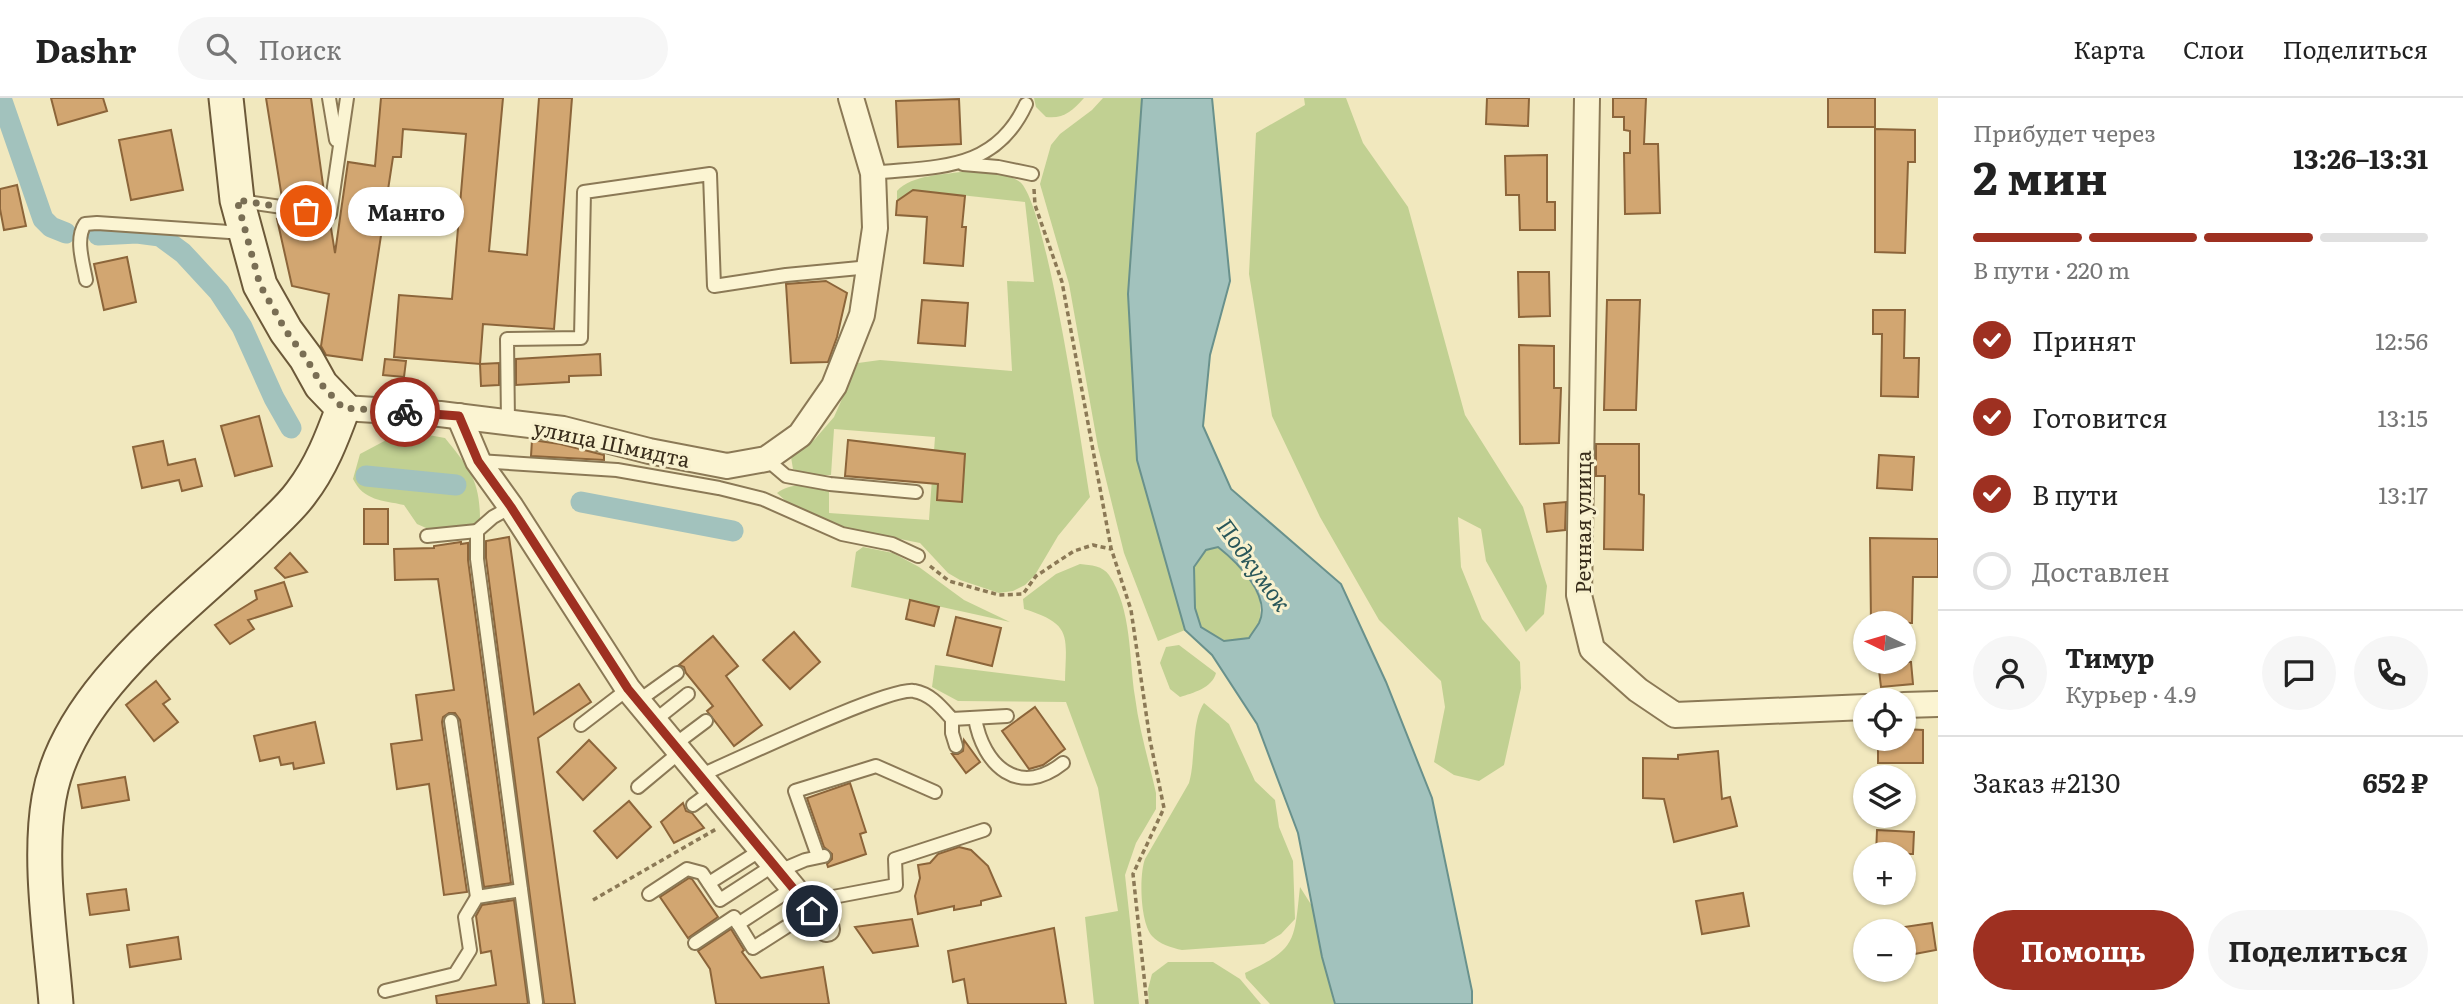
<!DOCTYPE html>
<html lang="ru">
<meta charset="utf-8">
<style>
:root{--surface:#fff;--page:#f6f6f6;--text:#222;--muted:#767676;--line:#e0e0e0;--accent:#9e3021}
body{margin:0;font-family:Literata,serif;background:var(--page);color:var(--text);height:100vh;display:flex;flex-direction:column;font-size:26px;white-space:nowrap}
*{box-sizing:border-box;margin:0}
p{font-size:23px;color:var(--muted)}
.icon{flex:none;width:38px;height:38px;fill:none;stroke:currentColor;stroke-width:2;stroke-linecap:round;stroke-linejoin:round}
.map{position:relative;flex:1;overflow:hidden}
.drawer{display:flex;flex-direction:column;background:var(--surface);width:525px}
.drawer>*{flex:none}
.needle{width:46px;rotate:275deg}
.fabs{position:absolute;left:1853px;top:513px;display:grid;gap:14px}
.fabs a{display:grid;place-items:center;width:63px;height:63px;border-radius:50%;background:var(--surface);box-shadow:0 2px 5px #0004;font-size:35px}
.pin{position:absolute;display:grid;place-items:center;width:60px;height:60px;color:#fff;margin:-30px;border:4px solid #fff;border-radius:50%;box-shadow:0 2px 7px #0007}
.courier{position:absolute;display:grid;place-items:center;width:70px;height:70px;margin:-35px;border:5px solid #9e3021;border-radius:50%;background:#fff;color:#222;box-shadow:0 2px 9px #0007}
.bubble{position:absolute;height:49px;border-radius:24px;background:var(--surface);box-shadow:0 2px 5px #0004;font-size:23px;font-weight:700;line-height:49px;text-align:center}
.overview em{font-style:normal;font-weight:700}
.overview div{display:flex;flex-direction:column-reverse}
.overview{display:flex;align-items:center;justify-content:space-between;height:119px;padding:0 35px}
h1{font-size:46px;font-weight:700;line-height:52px}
.bar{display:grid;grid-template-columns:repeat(4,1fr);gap:10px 7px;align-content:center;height:84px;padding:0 35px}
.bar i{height:9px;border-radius:5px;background:var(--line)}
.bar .on{background:var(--accent)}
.bar p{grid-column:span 4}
.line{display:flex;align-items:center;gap:18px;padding:0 35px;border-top:2px solid var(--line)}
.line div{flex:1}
.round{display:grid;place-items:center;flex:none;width:74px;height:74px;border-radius:37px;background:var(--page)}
ol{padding:0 35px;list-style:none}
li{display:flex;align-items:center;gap:21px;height:77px}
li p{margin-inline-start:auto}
li .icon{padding:7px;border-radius:50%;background:var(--accent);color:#fff;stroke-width:4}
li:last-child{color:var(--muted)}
li i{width:38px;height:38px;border:4px solid var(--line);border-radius:50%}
.button{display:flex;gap:14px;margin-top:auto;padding:14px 35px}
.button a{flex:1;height:80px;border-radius:42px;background:var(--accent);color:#fff;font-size:28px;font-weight:700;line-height:80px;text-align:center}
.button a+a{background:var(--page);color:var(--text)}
header{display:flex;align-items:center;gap:42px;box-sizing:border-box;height:98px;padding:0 35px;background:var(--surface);border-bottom:2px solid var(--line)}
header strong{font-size:33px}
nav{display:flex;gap:38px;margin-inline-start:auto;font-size:24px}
.search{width:490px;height:63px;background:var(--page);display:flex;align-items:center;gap:18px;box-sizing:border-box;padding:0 24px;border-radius:38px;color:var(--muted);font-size:26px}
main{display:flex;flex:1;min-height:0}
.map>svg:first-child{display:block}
</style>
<header>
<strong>Dashr</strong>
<div class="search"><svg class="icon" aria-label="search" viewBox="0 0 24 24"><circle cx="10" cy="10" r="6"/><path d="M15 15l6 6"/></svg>Поиск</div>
<nav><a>Карта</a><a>Слои</a><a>Поделиться</a></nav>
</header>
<main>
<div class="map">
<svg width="1938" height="906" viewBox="0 0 1938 906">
<rect width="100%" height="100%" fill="#f1e8be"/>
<g fill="#c1d092">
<path d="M 1034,0 L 1084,0 C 1072,13 1064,21 1046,19 L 1036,9 Z"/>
<path d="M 1103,0 L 1142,0 L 1128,196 L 1137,362 L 1185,532 L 1158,543 L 1124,455 L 1098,349 L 1069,186 L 1040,86 L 1051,47 L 1060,36 L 1092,12 Z"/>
<path d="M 1304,0 L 1346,0 L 1363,45 L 1408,109 L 1465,317 L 1523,409 L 1547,488 L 1544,516 L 1526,534 L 1486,463 L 1481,431 L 1458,419 L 1461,469 L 1482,521 L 1520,564 L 1521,590 L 1504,667 L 1479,683 L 1454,677 L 1434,664 L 1445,609 L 1441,583 L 1379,522 L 1320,419 L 1272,318 L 1249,176 L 1256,35 L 1305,7 Z"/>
<path d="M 967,73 C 982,74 1008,75 1020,84 C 1047,106 1082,351 1090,399 L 1058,438 L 1035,477 L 1025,487 L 1013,493 L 999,495 L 960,482 L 948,475 L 920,445 L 845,430 L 788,405 L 777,395 C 795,382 809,389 829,393 L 829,415 L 929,422 L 935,339 L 834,331 L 831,377 L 810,377 L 793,371 L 791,359 L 815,341 L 834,319 L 858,265 L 880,262 L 1012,273 L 1007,183 L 1034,184 L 1025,104 L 914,92 L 897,103 L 897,93 C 912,76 946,77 967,73 Z"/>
<path d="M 412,334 L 445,340 C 469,370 480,382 480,422 L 465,432 L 433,433 L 417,426 L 404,407 C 382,402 364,403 353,381 L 360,356 L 392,339 Z"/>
<path d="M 863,449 L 893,455 L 919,469 L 964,502 L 1010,524 L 851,489 L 856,454 Z"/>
<path d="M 1218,449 L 1244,471 L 1260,501 L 1260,523 L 1249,540 L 1224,543 L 1201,529 L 1195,510 L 1194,469 L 1206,452 Z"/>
<path d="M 1080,466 C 1091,467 1103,468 1109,477 C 1132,511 1129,561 1135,599 C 1139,631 1149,664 1156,695 L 1156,711 L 1136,745 L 1125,777 L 1139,906 L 1094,906 L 1085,819 L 1118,813 L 1098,690 L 1066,604 L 958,603 L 932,589 L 935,567 L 1065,583 C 1066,538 1073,526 1024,511 L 1023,501 L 1056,476 Z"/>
<path d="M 1179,547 L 1216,575 C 1212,590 1193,595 1180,599 L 1170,591 L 1160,565 L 1166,549 Z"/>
<path d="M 1204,605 L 1229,626 L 1255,683 L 1275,702 L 1279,729 L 1293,763 L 1295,821 L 1281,836 L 1264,846 L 1182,852 C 1172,850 1159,846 1152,838 C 1140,824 1139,777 1145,761 L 1189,685 C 1196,661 1191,624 1204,605 Z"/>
<path d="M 1300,789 L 1312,808 L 1334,906 L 1270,906 L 1246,880 L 1245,875 C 1297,851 1294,843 1300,789 Z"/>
<path d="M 1168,864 L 1213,864 L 1240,881 L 1261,906 L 1149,906 L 1148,891 L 1152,876 Z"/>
</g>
<path fill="#a2c2bd" stroke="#69918c" stroke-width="2" fill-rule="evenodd" d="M 1142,0 L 1212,0 L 1230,183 L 1210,257 L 1203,328 L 1231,391 L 1341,486 L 1386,584 L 1432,700 L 1472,893 L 1472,906 L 1335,906 L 1322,859 L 1298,735 L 1257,626 L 1212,557 L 1185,532 L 1137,362 L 1128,196 ZM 1218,449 C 1237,464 1272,498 1259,525 C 1256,530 1252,535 1249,540 L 1224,543 L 1201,529 L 1195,510 L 1194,469 L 1206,452 Z"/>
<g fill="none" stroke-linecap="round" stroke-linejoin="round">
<g stroke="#a2c2bd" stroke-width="21">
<path d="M 1,0 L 43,121 L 51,129 L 66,135"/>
<path d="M 98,137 L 137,135 L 160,138 L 183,155 L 219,194 L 242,229 L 274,300 L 291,330"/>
<path d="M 366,378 L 456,387"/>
<path d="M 581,404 L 733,433"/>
</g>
</g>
<g fill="#d2a671" stroke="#8c653a" stroke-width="2">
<path d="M 51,0 L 103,0 L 107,13 L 58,27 Z"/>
<path d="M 266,0 L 311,0 L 324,94 L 282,100 Z"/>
<path d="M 381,0 L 503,0 L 489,153 L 527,157 L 539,0 L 572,0 L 554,231 L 483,226 L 480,266 L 394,259 L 399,197 L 452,201 L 466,36 L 403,31 L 401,59 L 393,59 L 362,262 L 326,257 L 321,248 L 329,196 L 292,188 L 277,121 L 331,130 L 335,155 L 348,64 L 375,68 Z"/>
<path d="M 1487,0 L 1529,0 L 1528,28 L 1486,26 Z"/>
<path d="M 1613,0 L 1646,0 L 1644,46 L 1658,46 L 1660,115 L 1625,116 L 1624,55 L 1630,55 L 1630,33 L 1624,32 L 1624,19 L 1613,19 Z"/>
<rect x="1828" y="0" width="47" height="29"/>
<path d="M 959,1 L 961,46 L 898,49 L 896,3 Z"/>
<path d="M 1875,31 L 1915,32 L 1915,64 L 1908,64 L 1905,155 L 1875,154 Z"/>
<path d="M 171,32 L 183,92 L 131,102 L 119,42 Z"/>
<path d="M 1547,57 L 1547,104 L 1555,104 L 1555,132 L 1520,132 L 1519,97 L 1506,97 L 1505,58 Z"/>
<path d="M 17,87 L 26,128 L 4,132 L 0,111 L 0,91 Z"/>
<path d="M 913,92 L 965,98 L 962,129 L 966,129 L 963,168 L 924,165 L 927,119 L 896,117 L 897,103 Z"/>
<path d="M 127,159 L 136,204 L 104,212 L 94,166 Z"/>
<path d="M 1518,174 L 1549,174 L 1550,218 L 1519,219 Z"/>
<path d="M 826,183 L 847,195 L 837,239 L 828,264 L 791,265 L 786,186 Z"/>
<path d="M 922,202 L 968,205 L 965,248 L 918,245 Z"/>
<path d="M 1607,202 L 1640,202 L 1636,312 L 1604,312 Z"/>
<path d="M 1873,212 L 1905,212 L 1904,260 L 1919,260 L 1918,299 L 1881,298 L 1882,236 L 1873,236 Z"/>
<path d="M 1519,247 L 1554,248 L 1554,290 L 1561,290 L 1559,345 L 1520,346 Z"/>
<path d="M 600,256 L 601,277 L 569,278 L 569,284 L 516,287 L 516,261 Z"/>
<path d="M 385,261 L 406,263 L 404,279 L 383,277 Z"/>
<path d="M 499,265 L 499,287 L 481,288 L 480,266 Z"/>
<path d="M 259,318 L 272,368 L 235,378 L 221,328 Z"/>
<path d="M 532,342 L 560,346 L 604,357 L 604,362 L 531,358 Z"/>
<path d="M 848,342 L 965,356 L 962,404 L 937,402 L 938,386 L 845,378 Z"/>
<path d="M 163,343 L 168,367 L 195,361 L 202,388 L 182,393 L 179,382 L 142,390 L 133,349 Z"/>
<path d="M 1596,346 L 1639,346 L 1639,396 L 1644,397 L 1643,452 L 1604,451 L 1605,378 L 1596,378 Z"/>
<path d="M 1879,357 L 1914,359 L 1912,392 L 1877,390 Z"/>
<path d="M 1566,404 L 1565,432 L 1547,434 L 1544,406 Z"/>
<rect x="364" y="411" width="24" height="35"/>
<path d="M 509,439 L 534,616 L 579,586 L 591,604 L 538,640 L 575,906 L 544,906 L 486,460 L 486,443 Z"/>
<path d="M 1870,440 L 1938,441 L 1938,479 L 1913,479 L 1912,525 L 1871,525 Z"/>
<path d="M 461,444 L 461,446 L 468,445 L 468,462 L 511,785 L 484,789 L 460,622 L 455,615 L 449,615 L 443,619 L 442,624 L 467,794 L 444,797 L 429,686 L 397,691 L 391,646 L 422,642 L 416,597 L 454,592 L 438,481 L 395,482 L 394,451 L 434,450 L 434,448 Z"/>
<path d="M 290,455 L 307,474 L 285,480 L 275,470 Z"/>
<path d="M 284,484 L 292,508 L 248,522 L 254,531 L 230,546 L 215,527 L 257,501 L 255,493 Z"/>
<path d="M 910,502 L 939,509 L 934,528 L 906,521 Z"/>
<path d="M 956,519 L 1001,530 L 992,568 L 947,557 Z"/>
<path d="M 794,534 L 820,564 L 790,591 L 763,562 Z"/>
<path d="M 713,538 L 738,568 L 726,578 L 762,627 L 734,648 L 707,613 L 713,608 L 686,575 L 684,569 L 679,567 Z"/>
<path d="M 1878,564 L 1911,564 L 1913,586 L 1881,589 Z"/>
<path d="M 156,583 L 170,601 L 163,606 L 178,624 L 154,643 L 126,607 Z"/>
<path d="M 1035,609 L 1065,651 L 1043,667 L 1029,671 L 1002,633 Z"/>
<path d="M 315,624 L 324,665 L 294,671 L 293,665 L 281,667 L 279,659 L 260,663 L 254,638 Z"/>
<path d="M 1904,631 L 1923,632 L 1923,665 L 1878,665 L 1878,640 L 1904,640 Z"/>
<path d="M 589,642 L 616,670 L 583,702 L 557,674 Z"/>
<path d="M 964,642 L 980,664 L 966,675 L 952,656 L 958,656 L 963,653 Z"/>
<path d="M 1718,653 L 1722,701 L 1730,699 L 1737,728 L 1674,744 L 1664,701 L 1643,700 L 1643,660 L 1678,661 L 1678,657 Z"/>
<path d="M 125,679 L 129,702 L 82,710 L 78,687 Z"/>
<path d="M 850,685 L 866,734 L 860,736 L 866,756 L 828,769 L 827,766 L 832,761 L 832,756 L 824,749 L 807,700 Z"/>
<path d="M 629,703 L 651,729 L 617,760 L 594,733 Z"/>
<path d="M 683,705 L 686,713 L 692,715 L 704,730 L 674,745 L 661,724 Z"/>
<path d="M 1877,732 L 1914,734 L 1913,756 L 1876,756 Z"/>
<path d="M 959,749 L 971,752 L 988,768 L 1001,798 L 981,803 L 981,807 L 954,812 L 954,808 L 918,816 L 915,798 L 920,780 L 918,767 L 930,765 L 938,756 Z"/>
<path d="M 689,780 L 692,781 L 718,819 L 688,840 L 660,799 Z"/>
<path d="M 126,791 L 129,812 L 90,817 L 87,796 Z"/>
<path d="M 1743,795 L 1749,828 L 1702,836 L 1696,803 Z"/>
<path d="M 514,802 L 528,906 L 437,906 L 436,898 L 496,887 L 491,853 L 481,855 L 476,818 L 482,807 Z"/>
<path d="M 912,821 L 918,848 L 873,855 L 855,829 Z"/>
<path d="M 1932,825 L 1936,852 L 1904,858 L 1904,829 Z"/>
<path d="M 1054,830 L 1066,906 L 968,906 L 964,881 L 953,884 L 948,853 Z"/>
<path d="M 731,831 L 744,852 L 742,854 L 761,880 L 823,869 L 829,906 L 716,906 L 710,871 L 698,853 Z"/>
<path d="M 178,839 L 181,861 L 130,869 L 127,847 Z"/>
</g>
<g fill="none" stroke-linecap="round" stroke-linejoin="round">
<g stroke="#8b7956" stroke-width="16">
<g id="lane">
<path d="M 329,0 L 336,42"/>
<path d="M 963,66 L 998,69 L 1032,76"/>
<path d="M 873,75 C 937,68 995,74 1026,6"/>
<path d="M 240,103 L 330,116 L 347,0"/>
<path d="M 86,182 C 83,165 75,141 85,126 L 97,125 L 244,135"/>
<path d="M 508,324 L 507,241 L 581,240 L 584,94 L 710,76 L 714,188 L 786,177 L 870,169"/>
<path d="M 766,361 L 786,378 L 830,386 L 916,394"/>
<path d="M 478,363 L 617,372 L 719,390 L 763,401 L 842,436 L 892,446 L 918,458"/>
<path d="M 511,409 L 493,419 L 477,433 L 477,461 L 536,904"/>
<path d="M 427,438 L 477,433"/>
<path d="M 638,603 L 677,575"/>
<path d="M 975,620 C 983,668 1019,700 1063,665"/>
<path d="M 952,621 L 952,635 L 956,648"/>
<path d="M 451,623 L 477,799"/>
<path d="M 654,623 L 688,596"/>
<path d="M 581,627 L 628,591"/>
<path d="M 674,647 L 706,623"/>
<path d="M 699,678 C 732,664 890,588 914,593 C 931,596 941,609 952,621 L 1007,618"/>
<path d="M 638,689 L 680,654"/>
<path d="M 693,707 L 712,693"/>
<path d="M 818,758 L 795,693 L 876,668 L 935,694"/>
<path d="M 779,773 L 805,762 L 824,758"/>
<path d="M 709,785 L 761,752"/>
<path d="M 649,796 L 687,771 L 702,775 L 720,802 L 774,767"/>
<path d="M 738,826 L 793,790"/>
<path d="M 695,845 L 734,819 L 753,850 L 833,799 L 896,787 L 895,761 L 984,732"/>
<path d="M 385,893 L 455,876 L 470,852 L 465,819 L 477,799 L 521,792"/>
</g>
</g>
<g stroke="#8b7956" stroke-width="28">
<g id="street">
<path d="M 1587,0 L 1579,497 L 1592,551 L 1638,592 L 1675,617 L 1866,609"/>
<path d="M 343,310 L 440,316 L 563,331 L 649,353 L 727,368 L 766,361 L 800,337 L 834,288 L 862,217 L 875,130 L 873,75 L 851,0"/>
<path d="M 459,318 L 478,363 L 511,409 L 628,591 L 827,831"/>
<path d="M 1904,607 L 1938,606"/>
</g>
</g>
<g stroke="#6c5939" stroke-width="37">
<path id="secondary" d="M 56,906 C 51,842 38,763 49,700 C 68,590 190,508 265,433 C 277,421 291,409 301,395 C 321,369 332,340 343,310 L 321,287 L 306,260 L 286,233 L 260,187 L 237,102 L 226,0"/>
</g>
<g stroke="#8b7956" stroke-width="3.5" stroke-dasharray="5 3.5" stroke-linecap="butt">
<path d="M 1034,91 L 1035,107 L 1062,184 L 1111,450 L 1131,512 L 1150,642 L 1164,710 L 1133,776 L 1147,906"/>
<path d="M 930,468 L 949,483 L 999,497 L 1023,496 L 1036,478 L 1074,453 L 1093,447 L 1111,451"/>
<path d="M 593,802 L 718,730"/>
</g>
<use href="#lane" stroke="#fbf4d2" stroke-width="12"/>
<use href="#street" stroke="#fbf4d2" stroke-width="24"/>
<use href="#secondary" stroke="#fbf4d2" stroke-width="33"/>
</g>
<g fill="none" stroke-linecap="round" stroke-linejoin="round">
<path stroke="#796e54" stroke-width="7" stroke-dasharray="0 12.6" d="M 306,113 L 237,102 L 260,187 L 286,233 L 306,260 L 321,286 L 343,310 L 405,314"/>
<path stroke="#9e3021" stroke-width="9" d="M 405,314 L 459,318 L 478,363 L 511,409 L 628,591 L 812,813"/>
</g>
<g text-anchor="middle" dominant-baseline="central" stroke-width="6" stroke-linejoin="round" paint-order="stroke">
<g font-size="21" fill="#392d1b" stroke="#f8f1ce">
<text transform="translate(612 344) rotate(12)">улица Шмидта</text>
<text transform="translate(1581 424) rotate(-90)">Речная улица</text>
</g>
<g font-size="23" font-style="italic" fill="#29575a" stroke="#f8f1ce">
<text transform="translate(1255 466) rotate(54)">Подкумок</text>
</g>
</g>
</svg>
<div class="fabs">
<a><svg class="needle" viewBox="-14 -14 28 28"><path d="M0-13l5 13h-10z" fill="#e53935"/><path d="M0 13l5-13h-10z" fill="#767676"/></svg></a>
<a><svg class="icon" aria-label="locate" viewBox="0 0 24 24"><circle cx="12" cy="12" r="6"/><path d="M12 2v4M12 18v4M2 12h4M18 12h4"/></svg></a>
<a><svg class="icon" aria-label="layers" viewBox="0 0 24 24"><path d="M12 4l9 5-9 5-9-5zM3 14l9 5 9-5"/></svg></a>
<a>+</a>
<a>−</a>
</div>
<div class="pin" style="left:306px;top:113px;background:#ea580c"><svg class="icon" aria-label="bag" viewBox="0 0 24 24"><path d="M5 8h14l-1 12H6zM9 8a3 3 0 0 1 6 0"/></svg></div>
<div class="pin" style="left:812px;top:813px;background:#1f2937"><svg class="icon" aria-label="home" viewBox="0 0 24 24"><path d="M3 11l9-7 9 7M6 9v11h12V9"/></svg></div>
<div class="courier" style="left:405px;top:314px"><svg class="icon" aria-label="bike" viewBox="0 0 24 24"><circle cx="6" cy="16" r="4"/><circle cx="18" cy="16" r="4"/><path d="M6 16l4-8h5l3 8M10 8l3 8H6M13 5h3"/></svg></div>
<div class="bubble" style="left:348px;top:89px;width:116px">Манго</div>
</div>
<section class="drawer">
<div class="overview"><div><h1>2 мин</h1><p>Прибудет через</p></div><em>13:26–13:31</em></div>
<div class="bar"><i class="on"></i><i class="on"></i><i class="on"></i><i></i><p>В пути · 220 m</p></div>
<ol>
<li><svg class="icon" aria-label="check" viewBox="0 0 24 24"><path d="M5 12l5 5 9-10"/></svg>Принят<p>12:56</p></li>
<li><svg class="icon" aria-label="check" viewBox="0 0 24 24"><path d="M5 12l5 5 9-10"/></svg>Готовится<p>13:15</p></li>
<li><svg class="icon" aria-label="check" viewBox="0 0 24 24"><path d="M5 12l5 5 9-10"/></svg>В пути<p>13:17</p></li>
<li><i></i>Доставлен</li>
</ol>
<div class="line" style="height:126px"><a class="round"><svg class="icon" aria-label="person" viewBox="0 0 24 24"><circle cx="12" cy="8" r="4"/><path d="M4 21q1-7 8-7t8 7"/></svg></a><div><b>Тимур</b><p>Курьер · 4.9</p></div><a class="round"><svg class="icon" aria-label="chat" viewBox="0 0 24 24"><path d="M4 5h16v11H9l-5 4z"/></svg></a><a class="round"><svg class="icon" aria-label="phone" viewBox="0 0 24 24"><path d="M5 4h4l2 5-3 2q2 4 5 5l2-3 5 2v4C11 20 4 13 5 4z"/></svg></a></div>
<div class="line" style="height:91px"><div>Заказ #2130</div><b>652 ₽</b></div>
<div class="button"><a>Помощь</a><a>Поделиться</a></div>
</section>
</main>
